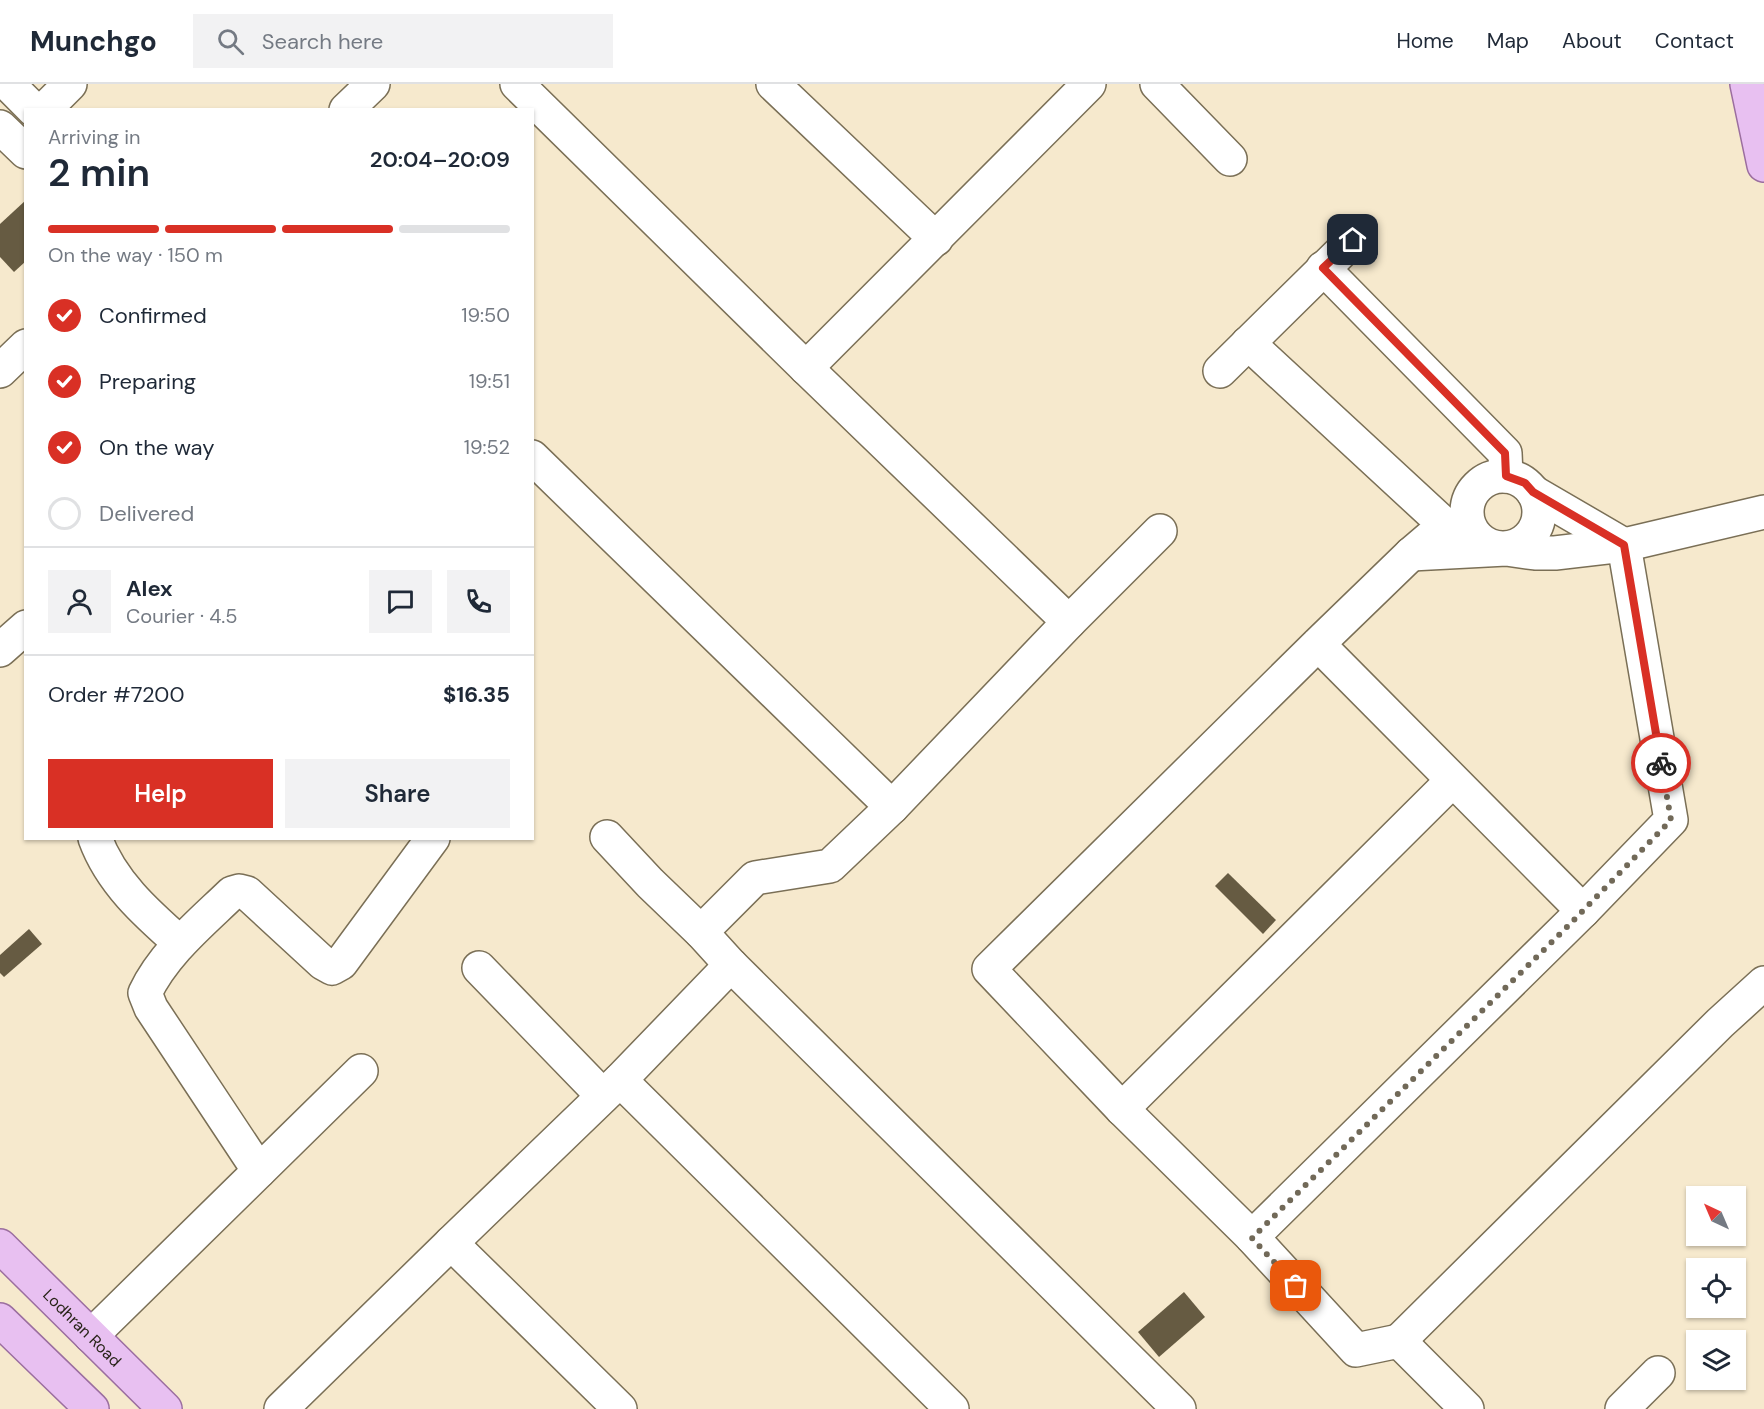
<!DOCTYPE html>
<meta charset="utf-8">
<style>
:root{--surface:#fff;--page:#f2f2f3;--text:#1f2937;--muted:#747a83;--line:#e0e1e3;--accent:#d93025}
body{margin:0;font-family:"DM Sans",sans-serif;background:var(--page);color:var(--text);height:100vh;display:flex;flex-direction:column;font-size:22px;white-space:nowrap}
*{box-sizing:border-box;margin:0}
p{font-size:20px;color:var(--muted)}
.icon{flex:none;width:33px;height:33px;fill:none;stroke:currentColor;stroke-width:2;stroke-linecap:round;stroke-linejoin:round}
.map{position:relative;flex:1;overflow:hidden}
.drawer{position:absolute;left:24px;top:24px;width:510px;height:732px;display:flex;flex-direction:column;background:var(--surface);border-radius:0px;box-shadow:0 2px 4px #0004}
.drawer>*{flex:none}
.needle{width:39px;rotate:316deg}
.fabs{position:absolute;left:1686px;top:1102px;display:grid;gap:12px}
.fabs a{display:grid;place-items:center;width:60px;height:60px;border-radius:0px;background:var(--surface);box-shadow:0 2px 4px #0004;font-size:30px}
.pin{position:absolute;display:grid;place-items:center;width:51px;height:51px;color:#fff;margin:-26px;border-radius:12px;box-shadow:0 3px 9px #0006}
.courier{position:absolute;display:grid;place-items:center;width:60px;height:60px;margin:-30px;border:4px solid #d93025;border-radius:50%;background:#fff;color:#222;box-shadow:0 2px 8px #0007}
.headline em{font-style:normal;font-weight:600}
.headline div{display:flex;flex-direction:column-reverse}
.headline{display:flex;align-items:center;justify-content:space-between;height:102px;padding:0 24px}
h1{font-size:39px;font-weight:600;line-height:45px}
.bar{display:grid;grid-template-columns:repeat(4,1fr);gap:9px 6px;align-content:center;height:72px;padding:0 24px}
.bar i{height:8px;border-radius:4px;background:var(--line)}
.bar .on{background:var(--accent)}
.bar p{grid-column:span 4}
.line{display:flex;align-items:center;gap:15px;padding:0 24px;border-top:2px solid var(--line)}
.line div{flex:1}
.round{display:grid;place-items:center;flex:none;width:63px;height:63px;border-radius:0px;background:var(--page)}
ol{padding:0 24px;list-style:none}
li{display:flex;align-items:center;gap:18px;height:66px}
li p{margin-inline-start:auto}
li .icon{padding:6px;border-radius:50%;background:var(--accent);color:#fff;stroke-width:4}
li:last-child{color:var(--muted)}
li i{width:33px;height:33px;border:3px solid var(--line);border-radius:50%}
.primary-button{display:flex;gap:12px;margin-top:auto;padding:12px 24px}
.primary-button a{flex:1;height:69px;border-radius:0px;background:var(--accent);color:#fff;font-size:24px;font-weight:600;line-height:69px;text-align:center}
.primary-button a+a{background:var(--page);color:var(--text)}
header{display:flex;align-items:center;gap:36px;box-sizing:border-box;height:84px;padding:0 30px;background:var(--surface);border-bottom:2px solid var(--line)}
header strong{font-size:28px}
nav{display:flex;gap:33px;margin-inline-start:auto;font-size:21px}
.search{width:420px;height:54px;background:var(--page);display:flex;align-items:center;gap:15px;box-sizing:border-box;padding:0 21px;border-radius:0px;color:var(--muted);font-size:22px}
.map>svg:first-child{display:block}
</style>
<header>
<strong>Munchgo</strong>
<div class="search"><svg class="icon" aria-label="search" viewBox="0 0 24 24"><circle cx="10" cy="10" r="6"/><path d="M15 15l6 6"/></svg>Search here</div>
<nav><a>Home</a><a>Map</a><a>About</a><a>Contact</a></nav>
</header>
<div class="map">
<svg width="1764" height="1325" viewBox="0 0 1764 1325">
<rect width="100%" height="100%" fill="#f6e9cd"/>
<g fill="#665b42">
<path d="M 26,116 L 26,177 L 14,188 L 0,173 L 0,140 Z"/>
<path d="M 1228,789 L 1276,836 L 1263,850 L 1215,802 Z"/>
<path d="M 29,845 L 42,860 L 4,893 L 0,889 L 0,871 Z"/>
<path d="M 1184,1208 L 1205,1233 L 1159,1273 L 1138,1248 Z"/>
</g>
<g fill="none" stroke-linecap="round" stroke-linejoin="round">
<g stroke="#7a6f56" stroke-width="36">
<g id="minor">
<path d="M 8,0 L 34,26"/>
<path d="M 517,0 L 806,284 L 1069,538"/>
<path d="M 773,0 L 936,155"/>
<path d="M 1157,0 L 1230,75"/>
<path d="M 44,26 L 70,0"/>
<path d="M 346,26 L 373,0"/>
<path d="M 0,43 L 26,68"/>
<path d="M 1323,184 L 1505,369 L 1506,392"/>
<path d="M 1248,259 L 1445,441 L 1411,470 L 1318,560 L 989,885 L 1122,1025 L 1252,1153 L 1583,827 L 1318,560"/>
<path d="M 806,284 L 1089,0"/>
<path d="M 0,287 L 26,262"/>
<path d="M 1220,287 L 1353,156"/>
<path d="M 532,373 L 892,723 L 830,782 L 755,794 L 701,848 L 731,881 L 1179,1325"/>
<circle cx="1503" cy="428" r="36"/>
<path d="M 1533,408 L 1624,461 L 1671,736 L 1583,827"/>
<path d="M 1411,470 L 1506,465 L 1535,469 L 1555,469 L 1624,461 L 1764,428"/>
<path d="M 0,566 L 26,543"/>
<path d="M 892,723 L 1069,538 L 1160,447"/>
<path d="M 607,753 L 650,799 L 701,848"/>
<path d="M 95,754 C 111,798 146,829 180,859"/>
<path d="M 479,884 L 603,1012"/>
<path d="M 620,996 L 952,1325"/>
<path d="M 1122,1025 L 1452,697"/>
<path d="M 259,1087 L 151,924 L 145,909 C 164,869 201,839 232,809 L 239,807 L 247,809 L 323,879 L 332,884 L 341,879 L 433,754"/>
<path d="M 1252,1153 L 1356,1266 L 1399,1257 L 1467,1325"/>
<path d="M 451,1159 L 620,996 L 731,881"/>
<path d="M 91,1252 L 361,987"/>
<path d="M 1399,1257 L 1720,939 L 1764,899"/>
<path d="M 281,1325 L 451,1159 L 620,1325"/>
<path d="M 1622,1325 L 1658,1289"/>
</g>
</g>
<g stroke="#9b6e9f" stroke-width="36">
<g id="major">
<path d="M 1747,0 L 1764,81"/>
<path id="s1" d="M 0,1162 L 165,1325"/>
<path d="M 0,1236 L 92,1325"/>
</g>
</g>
<use href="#minor" stroke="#fff" stroke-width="33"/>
<use href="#major" stroke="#e8c0f1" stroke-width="33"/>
</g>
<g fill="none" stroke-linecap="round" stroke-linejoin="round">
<path stroke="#716958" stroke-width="6" stroke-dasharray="0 10.8" d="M 1296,1202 L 1252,1154 L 1567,843 L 1671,736 L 1661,679"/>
<path stroke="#d93025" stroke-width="8" d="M 1353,156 L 1323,184 L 1505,369 L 1506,392 L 1525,399 L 1533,408 L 1624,461 L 1661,679"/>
</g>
<g text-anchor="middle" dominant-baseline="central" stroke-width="6" stroke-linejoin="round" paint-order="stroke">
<g font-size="16" fill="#292419" stroke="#fff7e6">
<text stroke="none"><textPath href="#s1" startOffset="116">Lodhran Road</textPath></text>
</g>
</g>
</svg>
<div class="fabs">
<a><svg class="needle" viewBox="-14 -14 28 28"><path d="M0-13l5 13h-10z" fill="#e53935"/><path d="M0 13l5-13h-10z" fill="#747a83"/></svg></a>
<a><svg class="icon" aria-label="locate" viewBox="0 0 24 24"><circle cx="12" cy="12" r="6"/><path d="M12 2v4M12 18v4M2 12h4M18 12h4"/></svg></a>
<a><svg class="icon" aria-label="layers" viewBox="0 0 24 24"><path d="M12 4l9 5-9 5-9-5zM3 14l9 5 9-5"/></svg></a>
</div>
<div class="pin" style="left:1296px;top:1202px;background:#ea580c"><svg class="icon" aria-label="bag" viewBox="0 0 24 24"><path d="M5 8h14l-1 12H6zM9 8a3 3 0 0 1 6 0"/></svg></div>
<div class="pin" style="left:1353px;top:156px;background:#1f2937"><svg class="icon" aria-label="home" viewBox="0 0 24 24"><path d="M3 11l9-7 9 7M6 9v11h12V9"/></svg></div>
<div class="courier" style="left:1661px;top:679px"><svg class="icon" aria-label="bike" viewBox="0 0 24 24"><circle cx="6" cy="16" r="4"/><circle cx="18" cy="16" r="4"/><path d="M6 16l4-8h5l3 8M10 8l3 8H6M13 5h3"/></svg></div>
<section class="drawer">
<div class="headline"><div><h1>2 min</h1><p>Arriving in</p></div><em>20:04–20:09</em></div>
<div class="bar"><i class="on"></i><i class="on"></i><i class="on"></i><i></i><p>On the way · 150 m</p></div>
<ol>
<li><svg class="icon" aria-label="check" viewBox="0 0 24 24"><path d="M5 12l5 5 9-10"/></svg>Confirmed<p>19:50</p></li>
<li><svg class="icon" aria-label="check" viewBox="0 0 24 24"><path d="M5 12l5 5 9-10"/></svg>Preparing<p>19:51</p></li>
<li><svg class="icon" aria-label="check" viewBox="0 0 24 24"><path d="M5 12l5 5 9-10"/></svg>On the way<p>19:52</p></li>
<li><i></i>Delivered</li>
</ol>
<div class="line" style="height:108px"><a class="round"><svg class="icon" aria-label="person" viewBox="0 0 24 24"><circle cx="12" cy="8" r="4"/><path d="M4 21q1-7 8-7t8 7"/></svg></a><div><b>Alex</b><p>Courier · 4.5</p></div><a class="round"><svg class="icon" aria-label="chat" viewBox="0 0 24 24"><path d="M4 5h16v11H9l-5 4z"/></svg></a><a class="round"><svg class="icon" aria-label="phone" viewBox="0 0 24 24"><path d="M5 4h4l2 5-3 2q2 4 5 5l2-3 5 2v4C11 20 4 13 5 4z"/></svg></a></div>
<div class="line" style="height:78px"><div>Order #7200</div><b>$16.35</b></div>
<div class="primary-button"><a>Help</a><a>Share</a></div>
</section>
</div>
